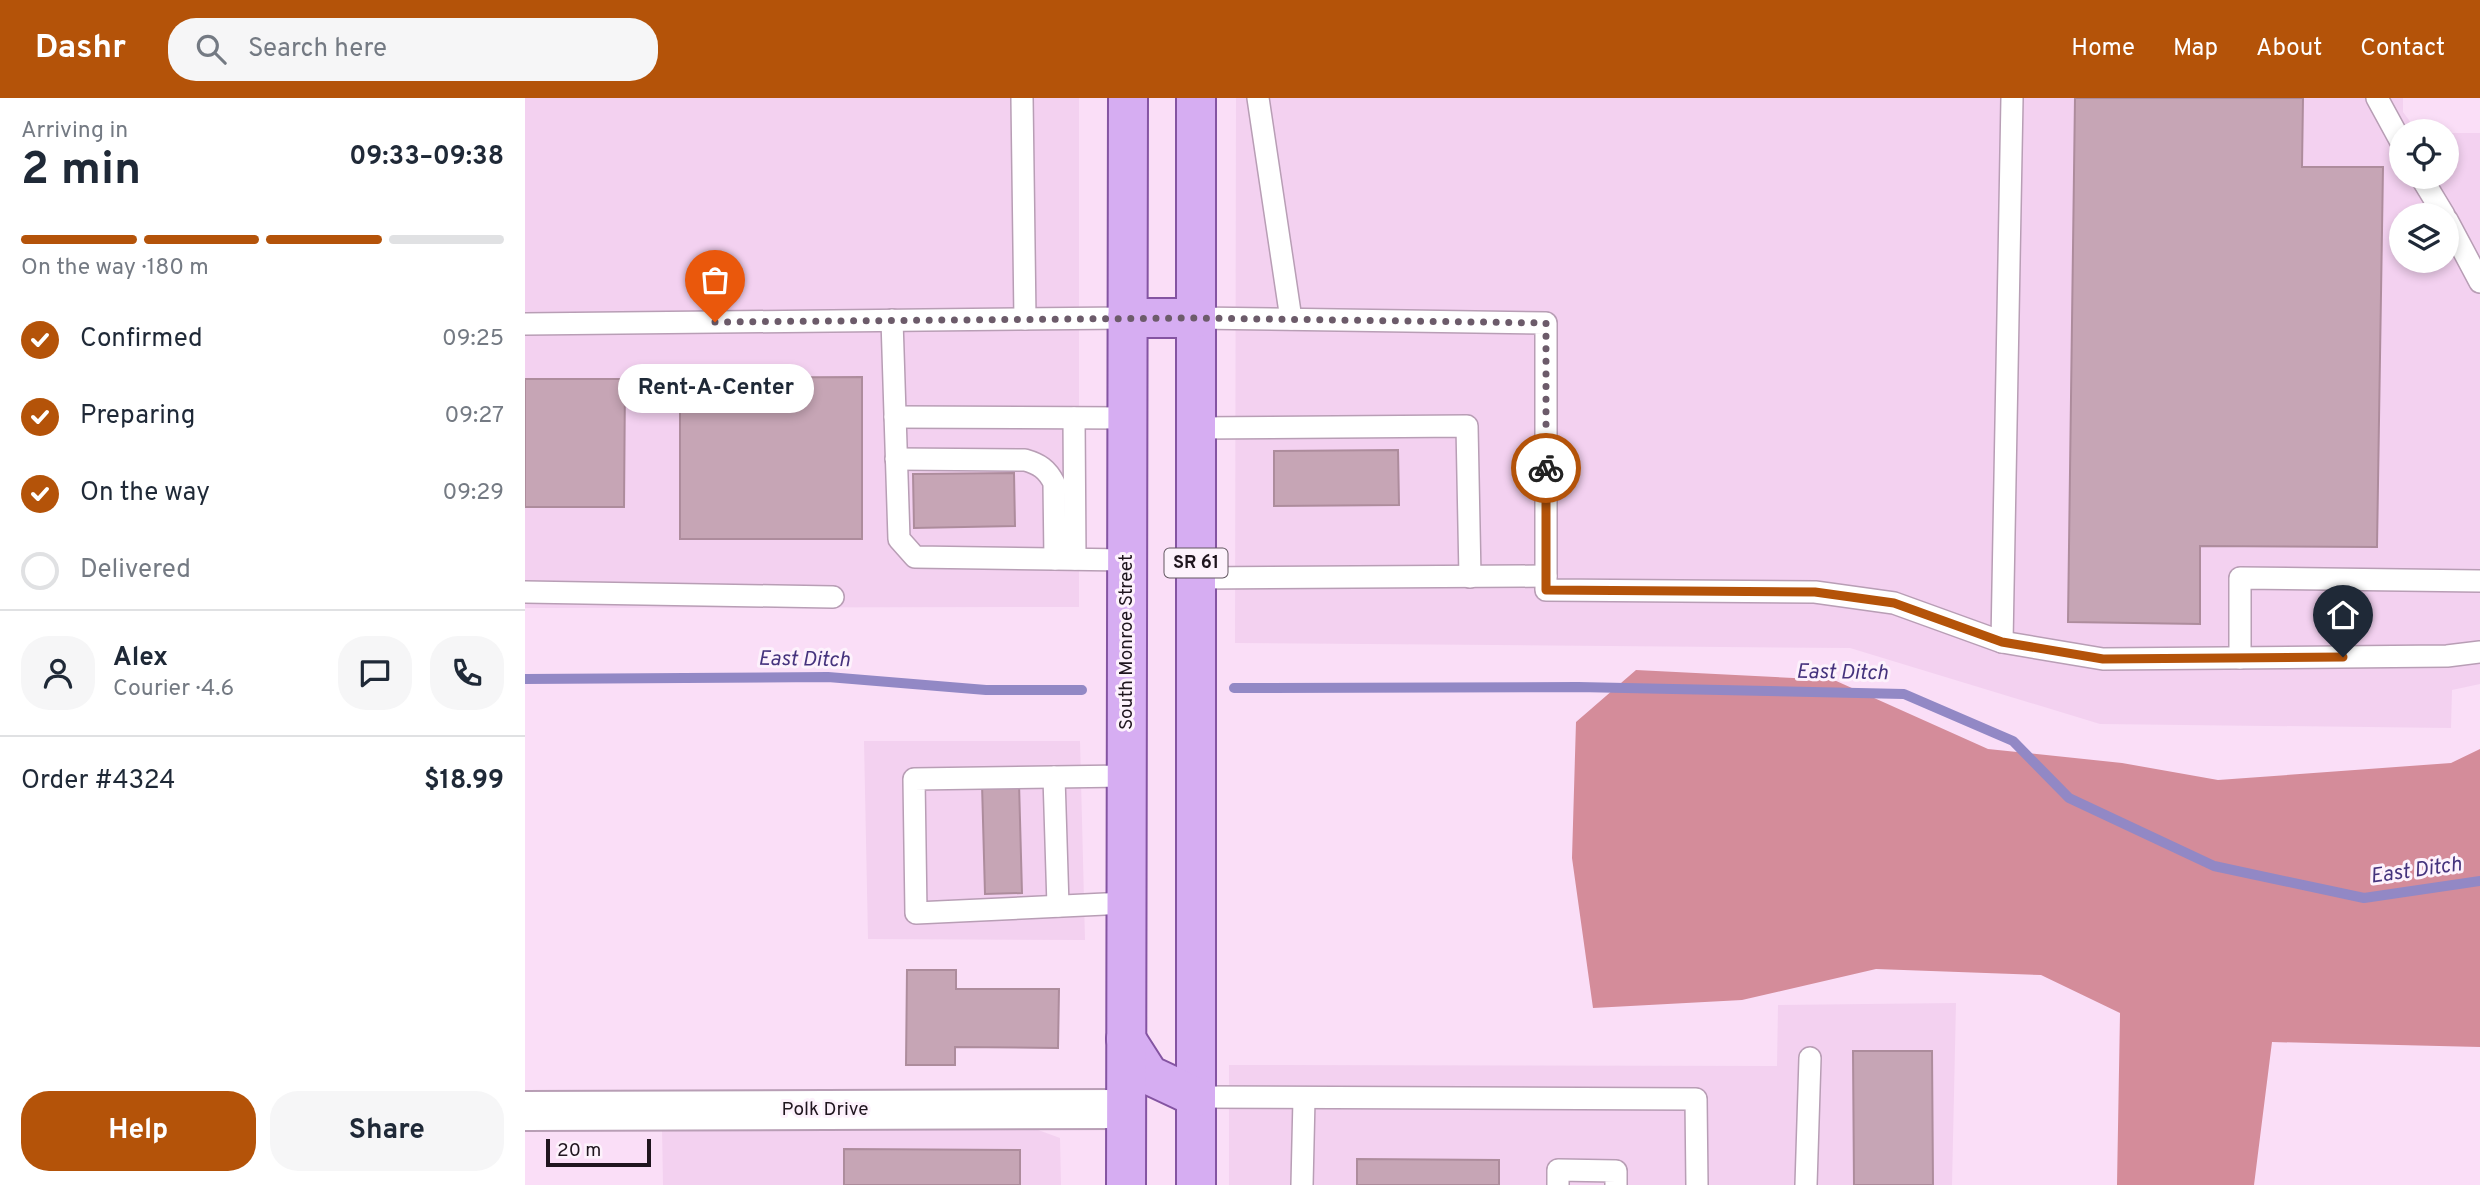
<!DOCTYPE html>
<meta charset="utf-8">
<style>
:root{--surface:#fff;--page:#f6f6f7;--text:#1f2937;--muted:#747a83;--line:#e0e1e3;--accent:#b45309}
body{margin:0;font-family:Overpass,sans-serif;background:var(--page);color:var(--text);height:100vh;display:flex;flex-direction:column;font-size:26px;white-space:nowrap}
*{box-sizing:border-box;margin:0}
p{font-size:23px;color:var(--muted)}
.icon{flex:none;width:38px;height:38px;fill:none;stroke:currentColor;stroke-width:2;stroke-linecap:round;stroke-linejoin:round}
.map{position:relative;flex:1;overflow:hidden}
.sheet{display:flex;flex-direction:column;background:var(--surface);width:525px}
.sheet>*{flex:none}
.buttons{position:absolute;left:1864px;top:21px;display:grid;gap:14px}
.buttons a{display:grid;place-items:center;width:70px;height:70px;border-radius:50%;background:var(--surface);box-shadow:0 4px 10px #0003;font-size:35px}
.scale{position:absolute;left:21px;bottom:18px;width:105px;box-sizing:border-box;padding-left:7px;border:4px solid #1f151e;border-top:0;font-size:19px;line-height:24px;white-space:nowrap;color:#1f151e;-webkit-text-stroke:5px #fdf2fc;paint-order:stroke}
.pin{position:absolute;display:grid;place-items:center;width:60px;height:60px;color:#fff;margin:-72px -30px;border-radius:50% 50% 50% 0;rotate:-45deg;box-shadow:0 0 7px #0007}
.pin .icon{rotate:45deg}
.courier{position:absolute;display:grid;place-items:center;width:70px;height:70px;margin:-35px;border:5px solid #b45309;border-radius:50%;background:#fff;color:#222;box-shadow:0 2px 9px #0007}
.bubble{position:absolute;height:49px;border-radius:24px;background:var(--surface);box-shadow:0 4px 10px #0003;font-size:23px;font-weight:700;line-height:49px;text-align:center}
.head em{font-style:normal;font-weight:700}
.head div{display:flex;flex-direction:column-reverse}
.head{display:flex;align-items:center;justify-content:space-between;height:119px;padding:0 21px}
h1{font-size:46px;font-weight:700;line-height:52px}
.bar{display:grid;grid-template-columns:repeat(4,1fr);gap:10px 7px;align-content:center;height:84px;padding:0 21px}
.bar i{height:9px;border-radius:5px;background:var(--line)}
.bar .current{background:var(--accent)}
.bar p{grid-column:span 4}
.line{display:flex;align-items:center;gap:18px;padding:0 21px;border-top:2px solid var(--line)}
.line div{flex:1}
.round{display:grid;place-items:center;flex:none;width:74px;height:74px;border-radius:28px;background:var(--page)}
ol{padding:0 21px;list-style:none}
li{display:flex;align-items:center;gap:21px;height:77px}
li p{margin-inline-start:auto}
li .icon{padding:7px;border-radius:50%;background:var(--accent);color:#fff;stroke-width:4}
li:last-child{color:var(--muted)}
li i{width:38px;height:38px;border:4px solid var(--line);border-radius:50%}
.primary-button{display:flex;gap:14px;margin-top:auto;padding:14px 21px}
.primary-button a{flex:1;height:80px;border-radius:28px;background:var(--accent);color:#fff;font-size:28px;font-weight:700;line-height:80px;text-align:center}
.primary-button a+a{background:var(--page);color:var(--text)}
header{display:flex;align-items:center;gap:42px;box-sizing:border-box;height:98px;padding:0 35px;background:var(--accent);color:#fff}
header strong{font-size:33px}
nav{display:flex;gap:38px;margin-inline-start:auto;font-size:24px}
.search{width:490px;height:63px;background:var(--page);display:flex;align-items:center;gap:18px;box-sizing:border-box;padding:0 24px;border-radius:28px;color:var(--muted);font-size:26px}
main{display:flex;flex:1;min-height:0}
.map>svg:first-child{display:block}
</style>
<header>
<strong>Dashr</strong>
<div class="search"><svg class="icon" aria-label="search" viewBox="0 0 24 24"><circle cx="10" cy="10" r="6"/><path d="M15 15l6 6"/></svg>Search here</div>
<nav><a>Home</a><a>Map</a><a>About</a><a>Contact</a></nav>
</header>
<main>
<section class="sheet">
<div class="head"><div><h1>2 min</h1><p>Arriving in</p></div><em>09:33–09:38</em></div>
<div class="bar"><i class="current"></i><i class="current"></i><i class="current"></i><i></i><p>On the way · 180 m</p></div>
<ol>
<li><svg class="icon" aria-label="check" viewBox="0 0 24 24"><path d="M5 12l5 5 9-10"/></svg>Confirmed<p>09:25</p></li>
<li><svg class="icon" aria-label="check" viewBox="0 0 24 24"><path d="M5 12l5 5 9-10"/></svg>Preparing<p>09:27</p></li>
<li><svg class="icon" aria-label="check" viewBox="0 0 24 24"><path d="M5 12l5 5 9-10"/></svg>On the way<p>09:29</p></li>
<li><i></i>Delivered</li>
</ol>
<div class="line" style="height:126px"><a class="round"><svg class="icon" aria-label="person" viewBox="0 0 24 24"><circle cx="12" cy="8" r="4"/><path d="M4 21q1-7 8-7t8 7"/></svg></a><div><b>Alex</b><p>Courier · 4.6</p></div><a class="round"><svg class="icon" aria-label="chat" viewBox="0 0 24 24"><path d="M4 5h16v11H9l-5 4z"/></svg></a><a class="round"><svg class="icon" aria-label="phone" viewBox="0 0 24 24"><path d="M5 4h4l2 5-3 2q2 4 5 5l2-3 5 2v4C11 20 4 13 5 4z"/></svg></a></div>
<div class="line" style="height:91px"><div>Order #4324</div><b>$18.99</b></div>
<div class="primary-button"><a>Help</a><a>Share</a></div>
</section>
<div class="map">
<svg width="1955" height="1087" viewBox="0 0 1955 1087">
<rect width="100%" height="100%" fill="#fadef7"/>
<g fill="#f3d1f0" fill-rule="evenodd">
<path d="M 0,0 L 554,0 L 554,509 L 0,510 Z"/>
<path d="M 711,0 L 1878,0 L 1878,14 L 1892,33 L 1876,33 L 1876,79 L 1922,79 L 1922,35 L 1955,35 L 1955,586 L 1927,592 L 1926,630 L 1575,626 L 1325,550 L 710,545 ZM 1876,117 L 1922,117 L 1922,163 L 1876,163 Z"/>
<path d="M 339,643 L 555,643 L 560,842 L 343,841 Z"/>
<path d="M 1431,905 L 1427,1087 L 704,1087 L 704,967 L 1252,968 L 1253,907 Z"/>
<path d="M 494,1025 L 535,1040 L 536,1087 L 138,1087 L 137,1029 Z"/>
</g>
<path fill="#d48c9a" d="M 1111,572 L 1309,582 L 1463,651 L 1597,665 L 1693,682 L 1926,665 L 1955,651 L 1955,949 L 1747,944 L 1729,1087 L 1592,1087 L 1595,915 L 1516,877 L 1351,871 L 1217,902 L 1068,910 L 1047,760 L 1051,624 Z"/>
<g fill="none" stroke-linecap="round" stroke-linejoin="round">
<g stroke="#9288c5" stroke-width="10">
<path d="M 0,581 L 303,579 L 461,592 L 557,592"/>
<path d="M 709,590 L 1053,589 L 1379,596 L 1488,643 L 1544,700 L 1689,768 L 1839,800 L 1955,783"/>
</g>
</g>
<g fill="#c6a5b5" stroke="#ad8c9c" stroke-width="2">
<path d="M 1550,0 L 1778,0 L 1777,69 L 1858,69 L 1852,449 L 1675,448 L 1675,526 L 1543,524 Z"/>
<path d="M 337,279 L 337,441 L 155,441 L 155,280 Z"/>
<path d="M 0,281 L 100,281 L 99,409 L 0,409 Z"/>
<path d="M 873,352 L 874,407 L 749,408 L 749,353 Z"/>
<path d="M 489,375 L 490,428 L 389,430 L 388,376 Z"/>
<path d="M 494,685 L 497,795 L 460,796 L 457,686 Z"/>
<path d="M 382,872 L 431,872 L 431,891 L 534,891 L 533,950 L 430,949 L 430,967 L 381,967 Z"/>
<path d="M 1328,953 L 1407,953 L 1408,1087 L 1329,1087 Z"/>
<path d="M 319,1051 L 495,1052 L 495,1087 L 319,1087 Z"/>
<path d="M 832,1061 L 974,1062 L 974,1087 L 832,1087 Z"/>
</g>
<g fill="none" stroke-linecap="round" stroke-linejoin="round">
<g stroke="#b89eb5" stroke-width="24">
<g id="lane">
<path d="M 497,0 L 500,221"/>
<path d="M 733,0 L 766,221"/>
<path d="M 1852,0 L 1876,44"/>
<path d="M 1896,79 L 1919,117"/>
<path d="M 1922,122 L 1955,184"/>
<path d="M 671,220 L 1021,225 L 1021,492 L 1290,494 L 1369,505 L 1477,544 L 1578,561 L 1922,558 L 1955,554"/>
<path d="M 367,222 L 374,441 L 390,459 L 602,462"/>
<path d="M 0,226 L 602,220"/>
<path d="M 370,319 L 602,320"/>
<path d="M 549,320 L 550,461"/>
<path d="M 671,330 L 942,328 L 945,479"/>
<path d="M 371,361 L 500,362 C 514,366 522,371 529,385 L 530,461"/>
<path d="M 671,480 L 1021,478"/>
<path d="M 0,494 L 308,499"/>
<path d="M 1477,544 L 1487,0"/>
<path d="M 1715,560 L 1715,480 L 1955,483"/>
<path d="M 601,678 L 389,681 L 391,815 L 601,805"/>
<path d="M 529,679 L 533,808"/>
<path d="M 671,999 L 1171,1001 L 1172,1087"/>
<path d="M 777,1087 L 779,1001"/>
<path d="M 1033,1087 L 1033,1072 L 1091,1073 L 1091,1087"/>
<path d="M 1281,1087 L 1285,960"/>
</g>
</g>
<g stroke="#b89eb5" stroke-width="42">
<path id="street" d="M 0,1013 L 601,1011"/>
</g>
<g stroke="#8454a2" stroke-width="42">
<g id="primary">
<path d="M 671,0 L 671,1087"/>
<path d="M 602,220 L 671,220"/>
<path d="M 601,941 L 624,977 L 671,999"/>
<path d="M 601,1087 L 603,0"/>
</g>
</g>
<use href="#lane" stroke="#fff" stroke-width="21"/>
<use href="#street" stroke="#fff" stroke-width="38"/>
<use href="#primary" stroke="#d6adf2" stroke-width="38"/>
</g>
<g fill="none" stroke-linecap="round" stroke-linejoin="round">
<path stroke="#6c5b6a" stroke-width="7" stroke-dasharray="0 12.6" d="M 190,224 L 670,220 L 1021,225 L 1021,370"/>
<path stroke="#b45309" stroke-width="9" d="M 1021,370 L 1021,492 L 1290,494 L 1369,505 L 1477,544 L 1578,561 L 1818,559"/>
</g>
<g text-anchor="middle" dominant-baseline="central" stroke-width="6" stroke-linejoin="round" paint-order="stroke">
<rect fill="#fdf2fc" stroke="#625761" stroke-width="2" x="639.5" y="450.5" width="63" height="29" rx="5"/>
<g font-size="18" font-weight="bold" fill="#1f151e">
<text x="671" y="465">SR 61</text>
</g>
<g font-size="19" fill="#1f151e" stroke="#fdf2fc">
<text transform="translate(602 544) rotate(-90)">South Monroe Street</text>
<text x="300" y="1012">Polk Drive</text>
</g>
<g font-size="21" font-style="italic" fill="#45337d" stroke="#fdf2fc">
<text transform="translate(279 562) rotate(1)">East Ditch</text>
<text transform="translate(1317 575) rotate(1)">East Ditch</text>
<text transform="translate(1891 773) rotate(-8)">East Ditch</text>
</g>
</g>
</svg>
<div class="buttons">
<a><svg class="icon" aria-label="locate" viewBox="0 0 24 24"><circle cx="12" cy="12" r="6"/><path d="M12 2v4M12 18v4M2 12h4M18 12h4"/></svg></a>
<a><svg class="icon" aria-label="layers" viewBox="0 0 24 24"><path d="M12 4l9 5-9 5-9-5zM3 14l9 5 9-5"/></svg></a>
</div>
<div class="scale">20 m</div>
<div class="pin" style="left:190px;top:224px;background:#ea580c"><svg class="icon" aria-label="bag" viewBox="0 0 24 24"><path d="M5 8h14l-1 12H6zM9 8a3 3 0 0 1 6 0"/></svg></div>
<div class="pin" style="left:1818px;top:559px;background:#1f2937"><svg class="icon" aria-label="home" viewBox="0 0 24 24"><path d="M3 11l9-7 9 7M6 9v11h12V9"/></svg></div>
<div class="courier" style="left:1021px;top:370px"><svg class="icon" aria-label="bike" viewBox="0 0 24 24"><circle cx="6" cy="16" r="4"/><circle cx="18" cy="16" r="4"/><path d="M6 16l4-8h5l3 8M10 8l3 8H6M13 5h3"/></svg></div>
<div class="bubble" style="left:93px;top:266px;width:196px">Rent-A-Center</div>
</div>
</main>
